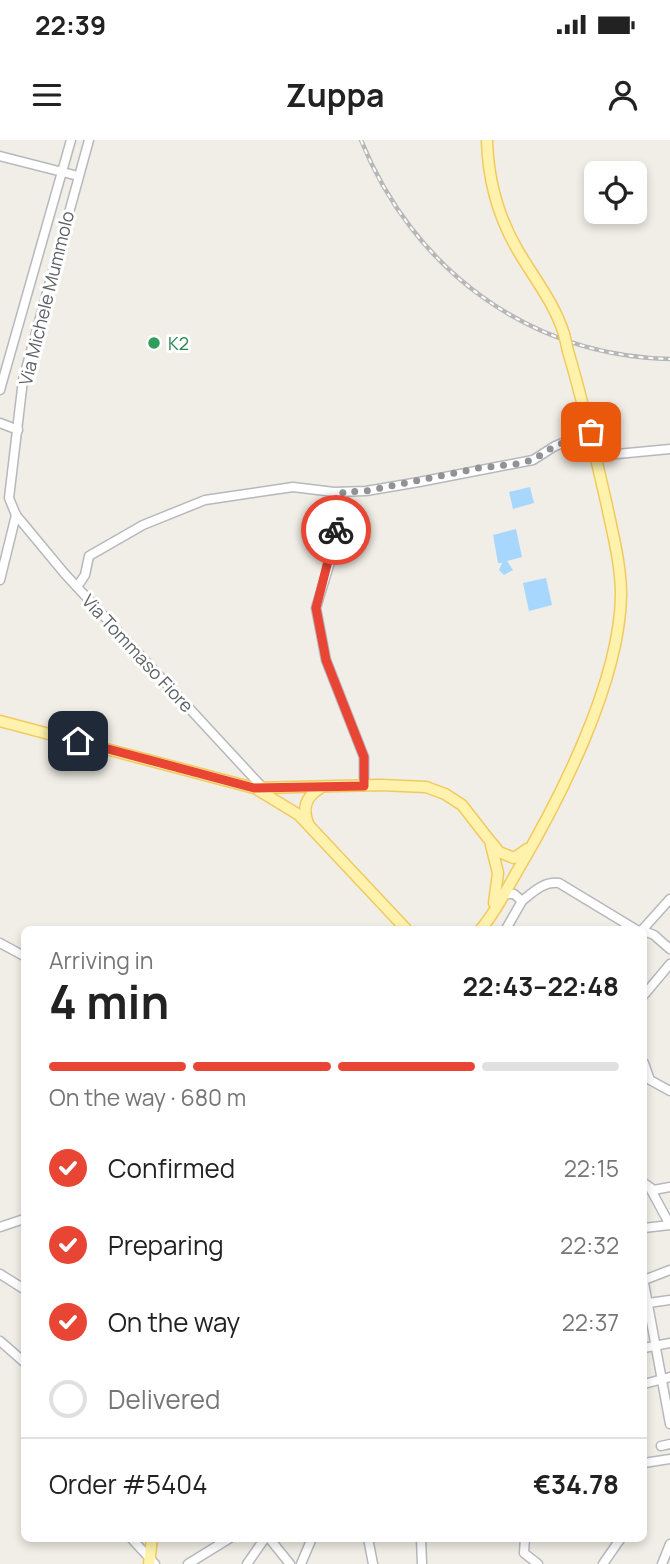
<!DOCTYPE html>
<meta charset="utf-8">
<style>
:root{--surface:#fff;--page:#f6f6f6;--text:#222;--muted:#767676;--line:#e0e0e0;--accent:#e84534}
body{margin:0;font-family:Manrope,sans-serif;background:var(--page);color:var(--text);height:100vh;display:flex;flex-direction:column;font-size:26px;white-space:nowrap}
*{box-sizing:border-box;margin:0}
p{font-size:23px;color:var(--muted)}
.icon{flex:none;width:38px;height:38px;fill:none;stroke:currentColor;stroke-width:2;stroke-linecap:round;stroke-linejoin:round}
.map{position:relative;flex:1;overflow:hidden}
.panel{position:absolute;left:21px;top:786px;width:626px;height:616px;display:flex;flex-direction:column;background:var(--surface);border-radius:10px;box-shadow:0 4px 10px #0003}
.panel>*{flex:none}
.buttons{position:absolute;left:584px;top:21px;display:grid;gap:14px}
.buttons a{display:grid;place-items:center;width:63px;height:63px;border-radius:10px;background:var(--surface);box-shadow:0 4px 10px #0003;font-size:35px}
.pin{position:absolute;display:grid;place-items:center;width:60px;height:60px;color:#fff;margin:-30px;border-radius:14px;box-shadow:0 4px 10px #0006}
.courier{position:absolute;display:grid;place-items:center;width:70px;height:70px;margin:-35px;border:5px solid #e84534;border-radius:50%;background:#fff;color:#222;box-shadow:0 2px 9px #0007}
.overview em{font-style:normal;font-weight:700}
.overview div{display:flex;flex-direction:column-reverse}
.overview{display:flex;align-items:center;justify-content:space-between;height:119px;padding:0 28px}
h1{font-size:46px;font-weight:700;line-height:52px}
.bar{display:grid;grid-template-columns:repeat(4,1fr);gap:10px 7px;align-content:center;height:84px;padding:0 28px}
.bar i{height:9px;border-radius:5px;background:var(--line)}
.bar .current{background:var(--accent)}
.bar p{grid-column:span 4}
.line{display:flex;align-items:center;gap:18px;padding:0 28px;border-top:2px solid var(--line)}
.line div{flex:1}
ol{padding:0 28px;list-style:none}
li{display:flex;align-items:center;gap:21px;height:77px}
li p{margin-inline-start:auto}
li .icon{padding:7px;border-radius:50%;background:var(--accent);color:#fff;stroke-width:4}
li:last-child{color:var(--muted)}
li i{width:38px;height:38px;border:4px solid var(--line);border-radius:50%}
.status{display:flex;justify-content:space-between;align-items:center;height:49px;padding:0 35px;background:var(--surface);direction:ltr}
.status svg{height:19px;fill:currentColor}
header{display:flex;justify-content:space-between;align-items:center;height:91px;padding:0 28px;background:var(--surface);font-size:32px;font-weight:700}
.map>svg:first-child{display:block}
</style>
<div class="status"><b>22:39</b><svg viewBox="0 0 49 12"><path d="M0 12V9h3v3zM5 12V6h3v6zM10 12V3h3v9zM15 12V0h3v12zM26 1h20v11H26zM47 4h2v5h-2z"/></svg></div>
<header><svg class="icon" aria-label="menu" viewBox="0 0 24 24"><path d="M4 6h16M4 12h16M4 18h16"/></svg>Zuppa<svg class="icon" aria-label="person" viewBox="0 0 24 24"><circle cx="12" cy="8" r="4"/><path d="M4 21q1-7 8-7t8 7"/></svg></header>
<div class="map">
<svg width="670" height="1424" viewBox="0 0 670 1424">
<rect width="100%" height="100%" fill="#f0eee6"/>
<g fill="#a8d7fe">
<path d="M 530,347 L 534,363 L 513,369 L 509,352 Z"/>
<path d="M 516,389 L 522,417 L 507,421 L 513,430 L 504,435 L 499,430 L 502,423 L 498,423 L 493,395 Z"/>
<path d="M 546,438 L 552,465 L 529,471 L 523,443 Z"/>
</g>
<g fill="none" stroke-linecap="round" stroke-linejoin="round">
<g stroke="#b6b8bd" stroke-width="11">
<g id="minor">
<path d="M 89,0 L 23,240 L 9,358 L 16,375 L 65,434 L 263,648"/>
<path d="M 0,16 L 78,36"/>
<path d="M 0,250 L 71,0"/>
<path d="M 0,283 L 18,290"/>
<path d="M 596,316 L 670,309"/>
<path d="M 343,352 L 330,422 L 316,468 L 326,520 L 364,617 L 364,646"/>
<path d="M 0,440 L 16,375"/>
<path d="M 77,447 L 85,435 L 89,416 L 143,385 L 205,360 L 293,347 L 334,352 L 366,351 L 419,342 L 533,320 L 555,306 L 591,292"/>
<path d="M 504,754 L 514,754 L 522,761 L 506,789"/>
<path d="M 522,761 C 533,752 544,741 559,743 L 635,789"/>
<path d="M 643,789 L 670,759"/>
<path d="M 644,791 L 654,795 L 670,809"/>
<path d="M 0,803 L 24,816"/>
<path d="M 644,855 L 670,824"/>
<path d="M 644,923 L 650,940 L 670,951"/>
<path d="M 644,1043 L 654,1050 L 670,1047"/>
<path d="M 650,1048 L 670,1085"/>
<path d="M 0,1087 L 24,1079"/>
<path d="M 644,1088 L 670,1085"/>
<path d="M 0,1134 L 24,1149"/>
<path d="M 644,1140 L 670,1130"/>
<path d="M 644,1143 L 670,1284"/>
<path d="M 648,1163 L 670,1160"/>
<path d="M 0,1201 L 24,1222"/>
<path d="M 644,1208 L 670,1203"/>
<path d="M 644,1244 L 670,1237"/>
<path d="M 661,1306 L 670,1304"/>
<path d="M 644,1323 L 670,1319"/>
<path d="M 131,1398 L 155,1424"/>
<path d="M 269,1398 L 290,1424"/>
<path d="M 368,1398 L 373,1424"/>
<path d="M 421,1398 L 422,1424"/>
<path d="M 525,1398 L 524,1413 L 538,1424"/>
<path d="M 188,1424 L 230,1398"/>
<path d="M 247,1424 L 265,1398"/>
<path d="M 301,1424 L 312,1398"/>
<path d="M 603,1424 L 621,1398"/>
<path d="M 662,1424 L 670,1404"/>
</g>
</g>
<g stroke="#f1ca5e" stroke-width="13">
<g id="major">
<path d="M 487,0 C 488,38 498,76 517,109 C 533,137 554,162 564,194"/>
<path d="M 0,581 L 254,648 L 380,645 L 426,647 L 445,654 L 462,665 L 490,701 L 498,733 L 494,763"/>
<path d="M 258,650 L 299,675 L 406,789"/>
<path d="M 308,683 C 302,668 306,657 319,649"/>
<path d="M 492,703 L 499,712 L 514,718 L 527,709"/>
<path d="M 481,789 C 495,773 504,754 515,735 C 559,661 620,542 621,455 C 621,425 613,395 607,366 C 595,313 583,262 568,211"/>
<path d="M 149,1424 L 152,1398"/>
</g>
</g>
<use href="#minor" stroke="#fff" stroke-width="8"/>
<use href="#major" stroke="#fef2ad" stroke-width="10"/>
<g stroke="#b6b7b7" stroke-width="4.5">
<path id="rail" d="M 361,0 C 413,129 529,216 670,219"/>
</g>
<use href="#rail" stroke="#fff" stroke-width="2" stroke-dasharray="5" stroke-linecap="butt"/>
<g stroke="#f1ca5e" stroke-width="13" stroke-linecap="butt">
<path id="major-bridge" d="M 564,194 L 568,211"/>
</g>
<use href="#major-bridge" stroke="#fef2ad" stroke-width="10"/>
</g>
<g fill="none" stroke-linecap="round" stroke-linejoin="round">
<path stroke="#919293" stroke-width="7" stroke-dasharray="0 12.6" d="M 336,390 L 343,352 L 366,351 L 479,328 L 516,324 L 533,320 L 555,306 L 591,292"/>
<path stroke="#e84534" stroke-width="9" d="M 78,601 L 254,648 L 364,646 L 364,617 L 326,520 L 316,468 L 336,390"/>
</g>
<circle fill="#2e9e5b" stroke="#fff" stroke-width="2.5" cx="154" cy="203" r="7"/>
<g text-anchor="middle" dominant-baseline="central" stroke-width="6" stroke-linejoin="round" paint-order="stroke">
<g font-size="18" fill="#5e6166" stroke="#fff">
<text transform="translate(46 158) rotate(-76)">Via Michele Mummolo</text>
<text transform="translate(138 513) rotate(47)">Via Tommaso Fiore</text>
</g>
<g font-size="18" fill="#27864d" stroke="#fff" text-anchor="start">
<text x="168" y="203">K2</text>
</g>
</g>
</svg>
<div class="buttons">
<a><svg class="icon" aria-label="locate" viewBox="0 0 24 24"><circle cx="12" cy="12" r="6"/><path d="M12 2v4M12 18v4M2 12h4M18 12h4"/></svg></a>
</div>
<div class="pin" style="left:591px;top:292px;background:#ea580c"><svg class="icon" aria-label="bag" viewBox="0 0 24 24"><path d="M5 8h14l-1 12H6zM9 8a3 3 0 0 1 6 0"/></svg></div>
<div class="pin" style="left:78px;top:601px;background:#1f2937"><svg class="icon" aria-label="home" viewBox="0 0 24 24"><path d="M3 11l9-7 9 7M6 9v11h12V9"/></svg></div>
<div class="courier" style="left:336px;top:390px"><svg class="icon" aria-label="bike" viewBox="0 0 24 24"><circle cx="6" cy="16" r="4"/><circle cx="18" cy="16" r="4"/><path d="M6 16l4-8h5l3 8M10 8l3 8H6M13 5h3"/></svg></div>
<section class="panel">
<div class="overview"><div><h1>4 min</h1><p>Arriving in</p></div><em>22:43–22:48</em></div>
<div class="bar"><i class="current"></i><i class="current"></i><i class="current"></i><i></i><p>On the way · 680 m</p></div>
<ol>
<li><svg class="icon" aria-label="check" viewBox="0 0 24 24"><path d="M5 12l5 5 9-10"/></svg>Confirmed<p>22:15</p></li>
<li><svg class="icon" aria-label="check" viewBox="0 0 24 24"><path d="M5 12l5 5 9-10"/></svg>Preparing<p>22:32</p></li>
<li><svg class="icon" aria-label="check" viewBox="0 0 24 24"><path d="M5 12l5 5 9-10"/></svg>On the way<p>22:37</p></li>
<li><i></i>Delivered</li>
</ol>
<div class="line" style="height:91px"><div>Order #5404</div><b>€34.78</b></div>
</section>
</div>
